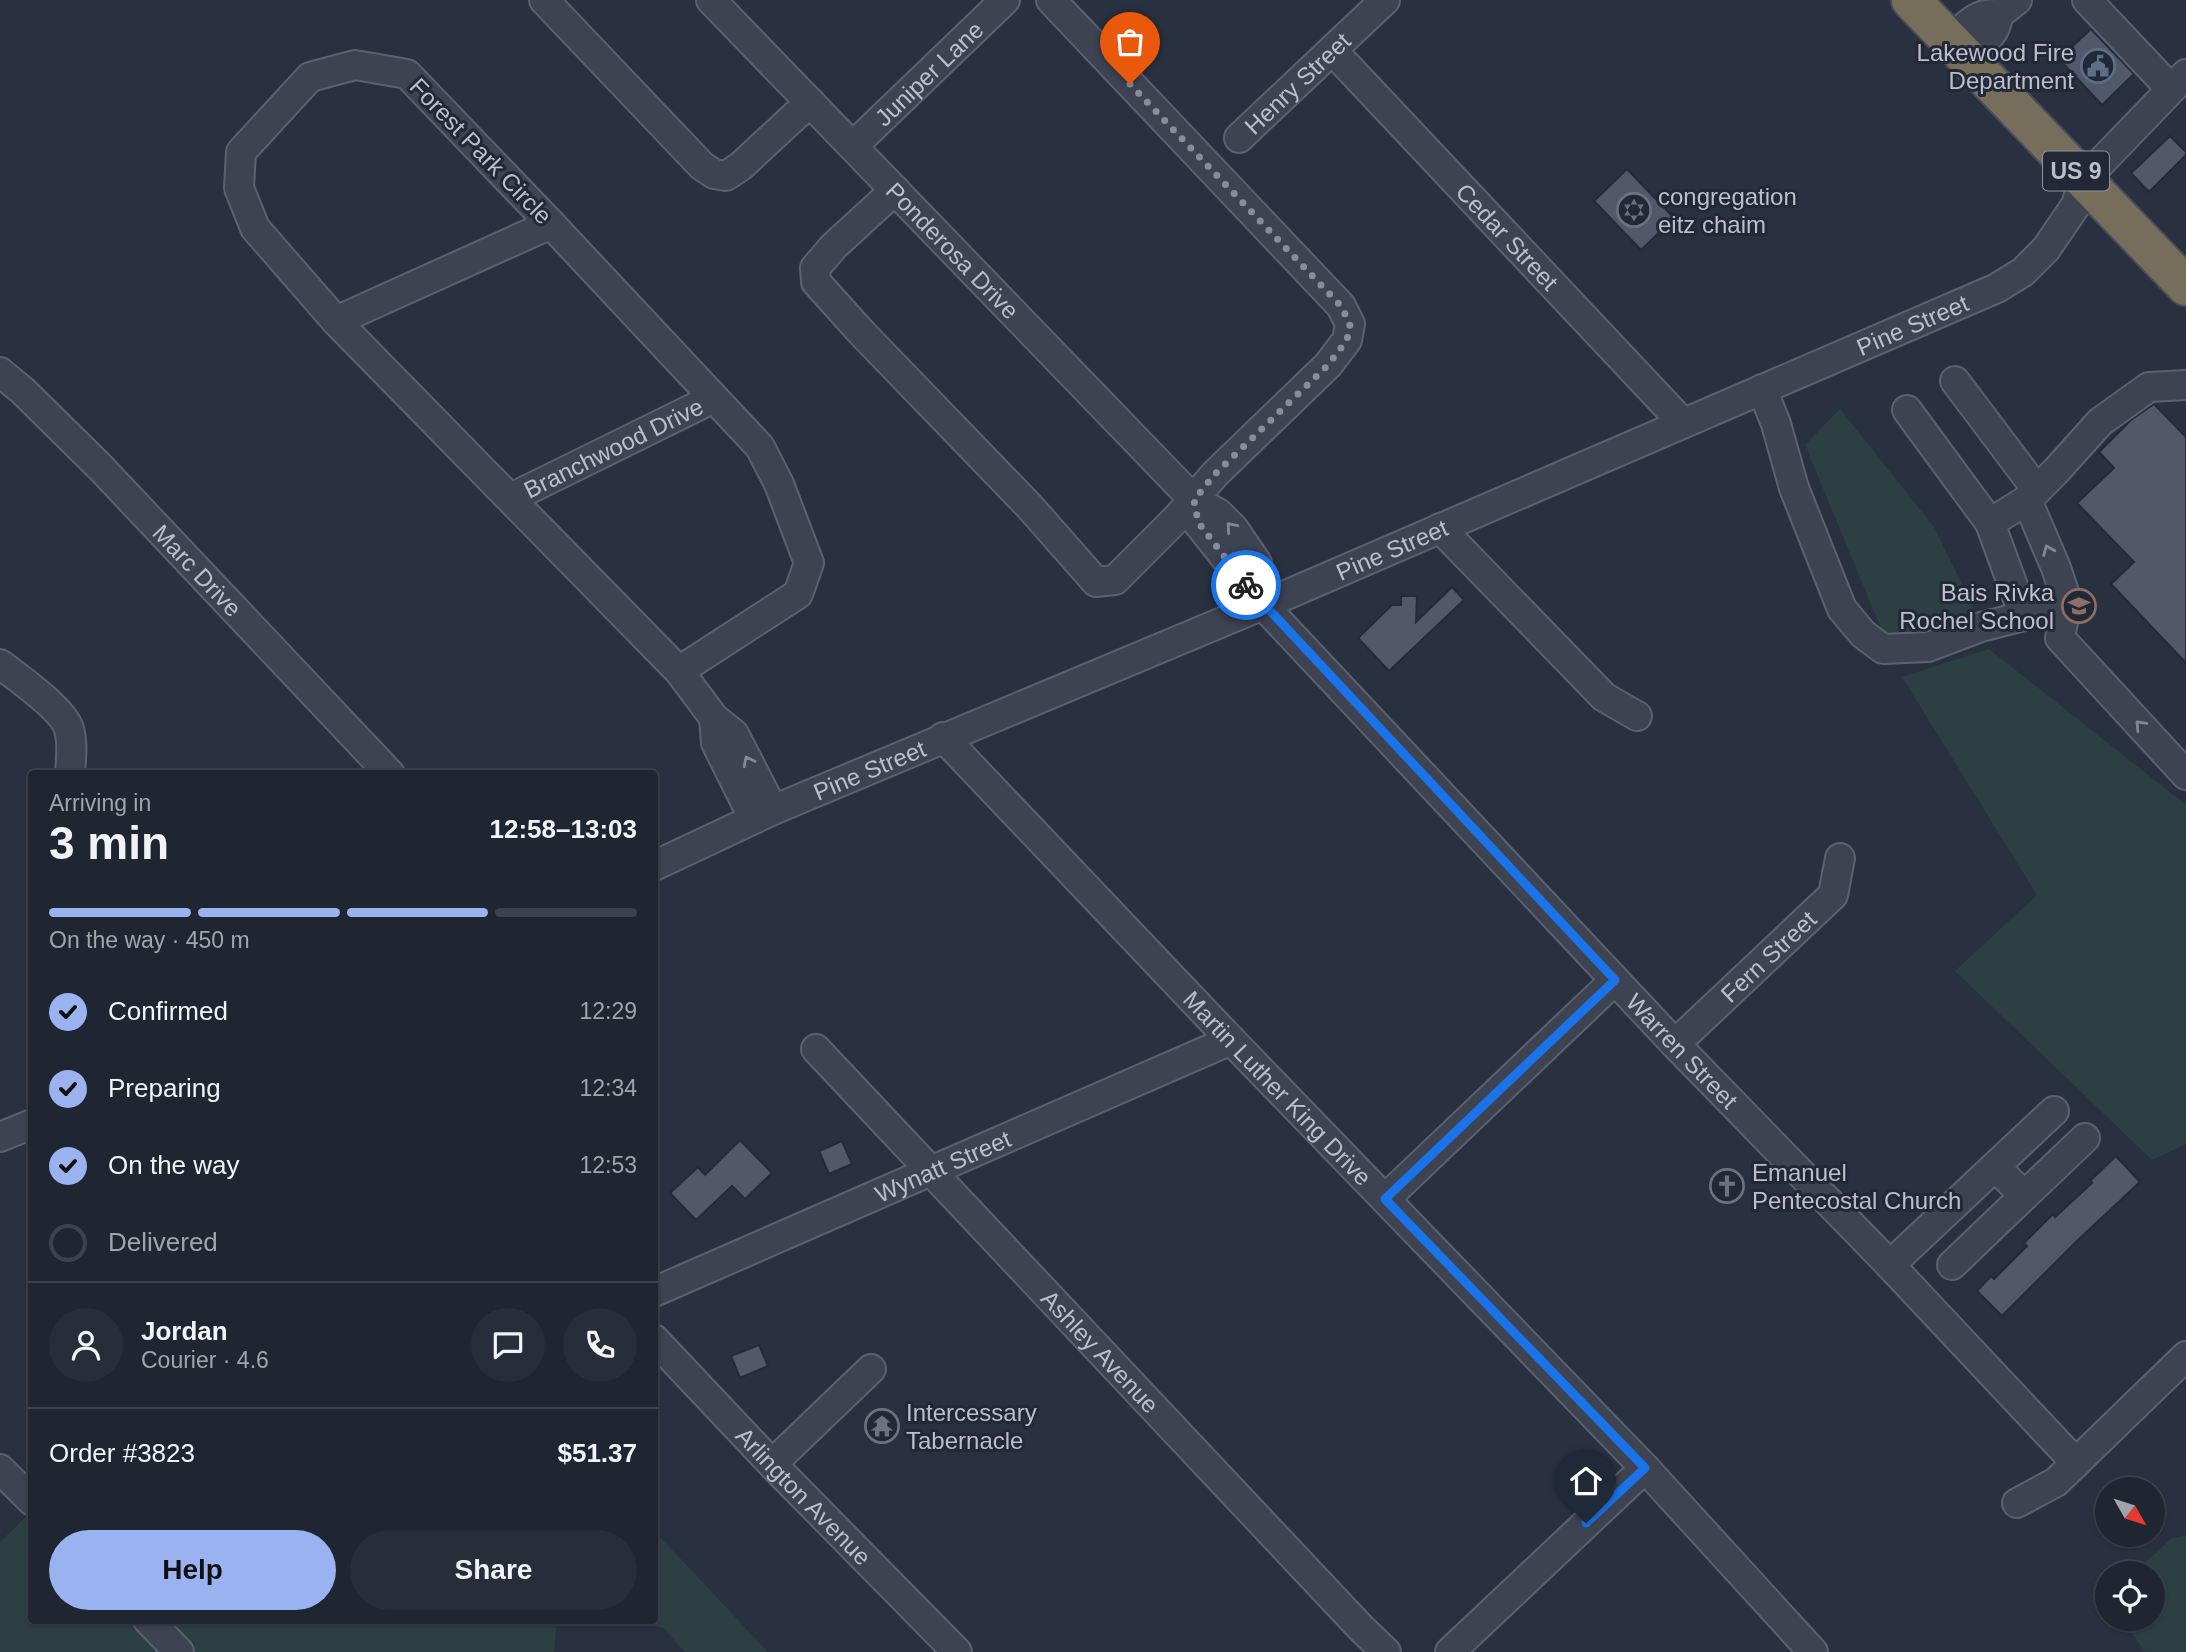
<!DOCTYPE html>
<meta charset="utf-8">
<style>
:root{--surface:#1f2531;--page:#272d39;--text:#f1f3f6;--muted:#a1a5ab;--line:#3c424d;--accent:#9ab3f0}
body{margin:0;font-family:Arial,sans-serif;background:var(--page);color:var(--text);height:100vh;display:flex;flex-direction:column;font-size:26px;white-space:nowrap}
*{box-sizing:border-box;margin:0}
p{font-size:23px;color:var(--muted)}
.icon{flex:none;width:38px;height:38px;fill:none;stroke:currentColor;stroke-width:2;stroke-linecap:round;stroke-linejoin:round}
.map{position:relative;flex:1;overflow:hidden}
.panel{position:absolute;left:28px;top:770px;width:630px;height:854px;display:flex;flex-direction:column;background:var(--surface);border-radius:7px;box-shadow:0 2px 5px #0004,0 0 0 2px var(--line)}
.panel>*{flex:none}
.needle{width:46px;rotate:129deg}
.controls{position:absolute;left:2095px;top:1477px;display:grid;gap:14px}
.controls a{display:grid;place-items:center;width:70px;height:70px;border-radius:50%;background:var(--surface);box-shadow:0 2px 5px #0004,0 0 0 2px var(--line);font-size:35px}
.pin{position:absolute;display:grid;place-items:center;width:60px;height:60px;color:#fff;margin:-72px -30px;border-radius:50% 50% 50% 0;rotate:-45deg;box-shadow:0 0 7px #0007}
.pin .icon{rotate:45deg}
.courier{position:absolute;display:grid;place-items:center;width:70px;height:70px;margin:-35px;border:5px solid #1a73e8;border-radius:50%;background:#fff;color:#222;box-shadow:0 2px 9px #0007}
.overview em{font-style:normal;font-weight:600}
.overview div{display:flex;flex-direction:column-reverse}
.overview{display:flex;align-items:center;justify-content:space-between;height:119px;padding:0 21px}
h1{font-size:46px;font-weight:600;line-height:52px}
.bar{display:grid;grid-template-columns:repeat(4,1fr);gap:10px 7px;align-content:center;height:84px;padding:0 21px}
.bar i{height:9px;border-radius:5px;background:var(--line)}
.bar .selected{background:var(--accent)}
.bar p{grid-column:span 4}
.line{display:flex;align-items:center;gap:18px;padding:0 21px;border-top:2px solid var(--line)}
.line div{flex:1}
.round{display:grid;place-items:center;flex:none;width:74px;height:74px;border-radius:37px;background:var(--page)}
ol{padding:0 21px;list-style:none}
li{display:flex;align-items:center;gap:21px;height:77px}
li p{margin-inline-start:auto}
li .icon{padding:7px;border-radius:50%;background:var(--accent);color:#111;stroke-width:4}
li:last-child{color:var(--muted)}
li i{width:38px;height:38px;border:4px solid var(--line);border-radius:50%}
.action{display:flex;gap:14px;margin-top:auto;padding:14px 21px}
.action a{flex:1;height:80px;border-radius:42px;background:var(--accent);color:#111;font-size:28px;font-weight:600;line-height:80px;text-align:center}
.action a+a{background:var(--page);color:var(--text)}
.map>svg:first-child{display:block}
</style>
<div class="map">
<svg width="2186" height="1652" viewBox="0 0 2186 1652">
<rect width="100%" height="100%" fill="#293141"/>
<g fill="#2c3f43">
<path d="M 1840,409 L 1934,527 L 1979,619 L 1885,638 L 1805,445 Z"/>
<path d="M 1989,649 L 2186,805 L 2186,1144 L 2152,1160 L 1955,971 L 2037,895 L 1902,677 Z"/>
<path d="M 31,1512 L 32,1620 L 557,1621 L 554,1652 L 0,1652 L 0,1542 Z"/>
<path d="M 2186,1535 L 2186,1652 L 2145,1652 L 2122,1619 L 2152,1619 L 2152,1573 L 2134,1573 L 2171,1539 Z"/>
<path d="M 661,1538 L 768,1652 L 685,1652 L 663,1628 L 635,1621 L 654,1620 L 655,1539 Z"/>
</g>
<g fill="#505869" stroke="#242a38" stroke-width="2">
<path d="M 2091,29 L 2134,74 L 2102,105 L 2059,59 Z"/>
<path d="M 2170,136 L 2186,152 L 2186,155 L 2149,192 L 2131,173 Z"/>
<path d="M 1627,169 L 1674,218 L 1641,250 L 1594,201 Z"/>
<path d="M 2154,404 L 2186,437 L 2186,663 L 2111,584 L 2134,562 L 2077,503 L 2114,468 L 2099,452 L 2131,420 Z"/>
<path d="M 1452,587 L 1464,600 L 1389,671 L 1358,638 L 1392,605 L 1401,605 L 1401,596 L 1417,596 L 1416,622 Z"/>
<path d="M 740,1140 L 772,1173 L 745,1199 L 732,1186 L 696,1220 L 670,1193 L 698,1167 L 705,1175 Z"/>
<path d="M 842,1141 L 852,1164 L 829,1174 L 819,1151 Z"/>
<path d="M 2116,1156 L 2140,1182 L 2078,1240 L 2002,1316 L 1977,1291 L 1991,1276 L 1994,1279 L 2027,1246 L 2024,1243 L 2053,1214 L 2055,1217 L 2092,1183 L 2090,1181 Z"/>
<path d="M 759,1345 L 768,1366 L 740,1378 L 731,1356 Z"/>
</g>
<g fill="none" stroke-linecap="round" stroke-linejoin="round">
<g stroke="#5b616e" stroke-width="32">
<g id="minor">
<path d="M 544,0 L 702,166 L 714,174 L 726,176 L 741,166 L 810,102"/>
<path id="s1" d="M 711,0 L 1194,500 L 1218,513 L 1234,529 L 1257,563 L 1263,605 L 1197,522 L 1194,500"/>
<path d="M 2087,0 L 2171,89"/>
<path d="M 1950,41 C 1964,28 1978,10 1998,15"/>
<path id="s2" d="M 1332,50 L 1683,423"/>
<path d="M 1965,57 C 1981,43 1996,37 1998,15 L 2017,0"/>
<path id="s3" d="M 1239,138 L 1385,0"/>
<path id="s4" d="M 853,146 L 1005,0"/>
<path d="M 895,190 L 834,246 L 815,268 L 816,282 L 861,332 L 1030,507 L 1096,582 L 1115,580 L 1178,517 L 1215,474 L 1328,365 L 1347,340 L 1350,324 L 1341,306 L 1051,0"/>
<path d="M 336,321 L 551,224"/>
<path id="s5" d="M 0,372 L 23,391 L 101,468 L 390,774"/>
<path d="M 1955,381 L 2037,490"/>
<path d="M 1762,389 L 1776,424 L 1794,488 L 1842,609 L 1863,634 L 1883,649 L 1928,647 L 1981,627 L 2024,616 L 2067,601"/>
<path d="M 1907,410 L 1990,523 L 2027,500 L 2056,471 L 2100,422 L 2149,387 L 2186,385"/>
<path id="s6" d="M 511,498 L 714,398"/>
<path d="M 2027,500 L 2056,568 L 2067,601 L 2060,638 L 2186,775"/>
<path d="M 1990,523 L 2024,616"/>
<path d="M 1440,528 L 1604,697 L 1637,716"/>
<path id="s7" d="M 1263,605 L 1675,1044 L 1890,1265 L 2076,1463"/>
<path d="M 0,664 C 16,676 64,710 69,729 C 73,743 71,759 70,774"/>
<path d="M 679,671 L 798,594 L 809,563 L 779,484 L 760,447 L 551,224 L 407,74 L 355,65 L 310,77 L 241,152 L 239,188 L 255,228 L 336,321 L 679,671 L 714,718 L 734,734 L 773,810"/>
<path d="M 714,718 L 716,743 L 754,819"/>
<path id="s8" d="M 943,737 L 1231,1040 L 1645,1468 L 1813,1652"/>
<path id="s9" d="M 654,866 L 773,810 L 1263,605 L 1997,288 L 2023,272 L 2046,249 L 2076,205 L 2084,180 L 2186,74"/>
<path id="s10" d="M 1675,1044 L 1833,895 L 1840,858"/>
<path id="s11" d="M 816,1049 L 1361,1628 L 1386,1652"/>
<path d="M 0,1137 L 32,1124"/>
<path d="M 1996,1167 L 2024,1196 L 2085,1138"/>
<path d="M 1385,1199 L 1615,980"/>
<path d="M 1890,1265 L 2054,1111"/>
<path d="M 1952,1265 L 2024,1196"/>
<path id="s12" d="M 654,1292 L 1231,1040"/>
<path id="s13" d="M 654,1339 L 772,1464 L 957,1652"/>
<path d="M 772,1464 L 871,1369"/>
<path d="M 0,1469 L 32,1501"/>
<path d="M 2017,1503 L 2056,1482 L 2186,1356"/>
<path d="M 148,1620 L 179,1652"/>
<path d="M 1450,1652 L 1645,1468"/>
</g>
</g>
<g stroke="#484e5b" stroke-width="42">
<path id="highway" d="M 1911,0 L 2186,286"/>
</g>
<use href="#minor" stroke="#3d4351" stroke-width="28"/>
<use href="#highway" stroke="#766e5b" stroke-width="38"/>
</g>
<defs><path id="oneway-chevron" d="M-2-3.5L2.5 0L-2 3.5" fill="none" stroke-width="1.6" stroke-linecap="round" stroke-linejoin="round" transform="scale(1.75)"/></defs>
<g stroke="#828794">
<use href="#oneway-chevron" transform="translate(1231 527) rotate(-131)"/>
<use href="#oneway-chevron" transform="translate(2048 550) rotate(-113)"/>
<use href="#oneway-chevron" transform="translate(2140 725) rotate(-133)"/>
<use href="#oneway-chevron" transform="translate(748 761) rotate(-117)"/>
</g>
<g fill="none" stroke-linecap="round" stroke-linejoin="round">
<path stroke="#878d9b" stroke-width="7" stroke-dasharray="0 12.6" d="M 1130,84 L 1341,306 L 1350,324 L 1347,340 L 1338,352 L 1328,365 L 1215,474 L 1194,500 L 1198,522 L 1246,585"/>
<path stroke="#1a73e8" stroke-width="9" d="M 1246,585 L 1615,980 L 1385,1199 L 1645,1468 L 1586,1523"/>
</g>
<defs>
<g id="civic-ring" transform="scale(1.75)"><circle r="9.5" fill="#222836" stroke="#5c6f8a" stroke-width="1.5"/><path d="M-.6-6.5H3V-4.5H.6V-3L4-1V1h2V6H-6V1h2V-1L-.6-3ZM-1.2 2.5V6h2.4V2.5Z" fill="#5c6f8a"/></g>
<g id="synagogue-ring" transform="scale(1.75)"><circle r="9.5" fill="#222836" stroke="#6b7280" stroke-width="1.5"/><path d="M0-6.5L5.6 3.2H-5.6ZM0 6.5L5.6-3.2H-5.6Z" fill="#6b7280"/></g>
<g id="school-ring" transform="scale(1.75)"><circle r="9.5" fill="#222836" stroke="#8d6e63" stroke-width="1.5"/><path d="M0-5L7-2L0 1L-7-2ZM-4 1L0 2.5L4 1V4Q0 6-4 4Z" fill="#8d6e63"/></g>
<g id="church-ring" transform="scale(1.75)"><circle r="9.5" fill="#222836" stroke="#6b7280" stroke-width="1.5"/><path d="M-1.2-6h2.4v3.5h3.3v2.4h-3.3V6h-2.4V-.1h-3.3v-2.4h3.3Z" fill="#6b7280"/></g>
<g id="temple-ring" transform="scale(1.75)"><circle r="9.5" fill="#222836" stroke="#6b7280" stroke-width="1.5"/><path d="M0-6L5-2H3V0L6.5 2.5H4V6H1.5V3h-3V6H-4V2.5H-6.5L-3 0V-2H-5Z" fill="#6b7280"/></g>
</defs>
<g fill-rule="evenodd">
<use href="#civic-ring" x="2098" y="66"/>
<use href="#synagogue-ring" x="1634" y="210"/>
<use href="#school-ring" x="2079" y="606"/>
<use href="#church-ring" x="1727" y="1186"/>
<use href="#temple-ring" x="882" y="1426"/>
</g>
<g text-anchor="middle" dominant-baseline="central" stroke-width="6" stroke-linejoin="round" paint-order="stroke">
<rect fill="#222836" stroke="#8c929e" stroke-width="2" x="2043" y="151.5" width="66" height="39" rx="5"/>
<g font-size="23" font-weight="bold" fill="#babfcb">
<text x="2076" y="171">US 9</text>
</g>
<g font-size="24" fill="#babfcb" stroke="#222836" text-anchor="start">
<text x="2074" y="52" text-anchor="end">Lakewood Fire<tspan x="2074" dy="28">Department</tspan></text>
<text x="1658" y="196">congregation<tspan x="1658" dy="28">eitz chaim</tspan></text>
<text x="2054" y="592" text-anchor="end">Bais Rivka<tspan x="2054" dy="28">Rochel School</tspan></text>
<text x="1752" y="1172">Emanuel<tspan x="1752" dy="28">Pentecostal Church</tspan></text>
<text x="906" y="1412">Intercessary<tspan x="906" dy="28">Tabernacle</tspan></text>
</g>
<g font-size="24" fill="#babfcb" stroke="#222836">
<text stroke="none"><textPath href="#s4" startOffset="105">Juniper Lane</textPath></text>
<text stroke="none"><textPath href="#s3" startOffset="80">Henry Street</textPath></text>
<text transform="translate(481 151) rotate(46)">Forest Park Circle</text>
<text stroke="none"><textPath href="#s2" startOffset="256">Cedar Street</textPath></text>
<text stroke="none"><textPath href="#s1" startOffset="348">Ponderosa Drive</textPath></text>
<text stroke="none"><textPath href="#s9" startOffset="1370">Pine Street</textPath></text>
<text stroke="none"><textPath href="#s6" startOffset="114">Branchwood Drive</textPath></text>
<text stroke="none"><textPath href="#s9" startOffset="803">Pine Street</textPath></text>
<text stroke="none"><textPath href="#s5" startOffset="280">Marc Drive</textPath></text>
<text stroke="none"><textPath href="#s9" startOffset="236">Pine Street</textPath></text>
<text stroke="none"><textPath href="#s10" startOffset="128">Fern Street</textPath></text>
<text stroke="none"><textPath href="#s7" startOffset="612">Warren Street</textPath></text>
<text stroke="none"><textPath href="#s8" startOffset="485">Martin Luther King Drive</textPath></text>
<text stroke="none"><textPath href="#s12" startOffset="315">Wynatt Street</textPath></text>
<text stroke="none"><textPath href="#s11" startOffset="415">Ashley Avenue</textPath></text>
<text stroke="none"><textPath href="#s13" startOffset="217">Arlington Avenue</textPath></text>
</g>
</g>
</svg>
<div class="controls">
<a><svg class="needle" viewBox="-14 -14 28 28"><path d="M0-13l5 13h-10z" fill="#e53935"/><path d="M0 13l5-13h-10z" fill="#a1a5ab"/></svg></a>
<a><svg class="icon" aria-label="locate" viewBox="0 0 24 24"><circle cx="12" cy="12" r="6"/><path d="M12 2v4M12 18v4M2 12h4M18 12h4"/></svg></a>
</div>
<div class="pin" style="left:1130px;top:84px;background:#ea580c"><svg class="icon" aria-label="bag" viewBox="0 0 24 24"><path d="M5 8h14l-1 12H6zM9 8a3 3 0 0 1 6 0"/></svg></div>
<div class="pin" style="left:1586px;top:1523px;background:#1f2937"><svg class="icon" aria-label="home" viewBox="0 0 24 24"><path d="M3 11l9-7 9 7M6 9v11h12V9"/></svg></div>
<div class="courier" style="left:1246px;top:585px"><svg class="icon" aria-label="bike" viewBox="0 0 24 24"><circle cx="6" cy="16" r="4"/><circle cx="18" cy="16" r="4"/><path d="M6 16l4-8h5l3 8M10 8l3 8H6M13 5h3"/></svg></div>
<section class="panel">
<div class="overview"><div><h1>3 min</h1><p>Arriving in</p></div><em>12:58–13:03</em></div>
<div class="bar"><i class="selected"></i><i class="selected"></i><i class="selected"></i><i></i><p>On the way · 450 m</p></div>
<ol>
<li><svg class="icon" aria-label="check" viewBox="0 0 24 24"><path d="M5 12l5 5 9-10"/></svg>Confirmed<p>12:29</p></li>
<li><svg class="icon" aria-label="check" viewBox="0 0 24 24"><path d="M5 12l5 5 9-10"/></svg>Preparing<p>12:34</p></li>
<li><svg class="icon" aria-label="check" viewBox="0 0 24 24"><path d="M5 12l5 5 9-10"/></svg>On the way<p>12:53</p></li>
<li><i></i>Delivered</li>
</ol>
<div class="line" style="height:126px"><a class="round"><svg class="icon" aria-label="person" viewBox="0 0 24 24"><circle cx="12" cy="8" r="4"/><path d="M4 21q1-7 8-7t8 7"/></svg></a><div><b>Jordan</b><p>Courier · 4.6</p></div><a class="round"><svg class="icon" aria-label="chat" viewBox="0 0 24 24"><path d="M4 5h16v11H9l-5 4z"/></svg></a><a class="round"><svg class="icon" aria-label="phone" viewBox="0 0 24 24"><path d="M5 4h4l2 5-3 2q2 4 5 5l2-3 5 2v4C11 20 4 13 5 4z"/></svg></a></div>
<div class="line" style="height:91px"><div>Order #3823</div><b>$51.37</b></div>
<div class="action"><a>Help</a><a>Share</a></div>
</section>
</div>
